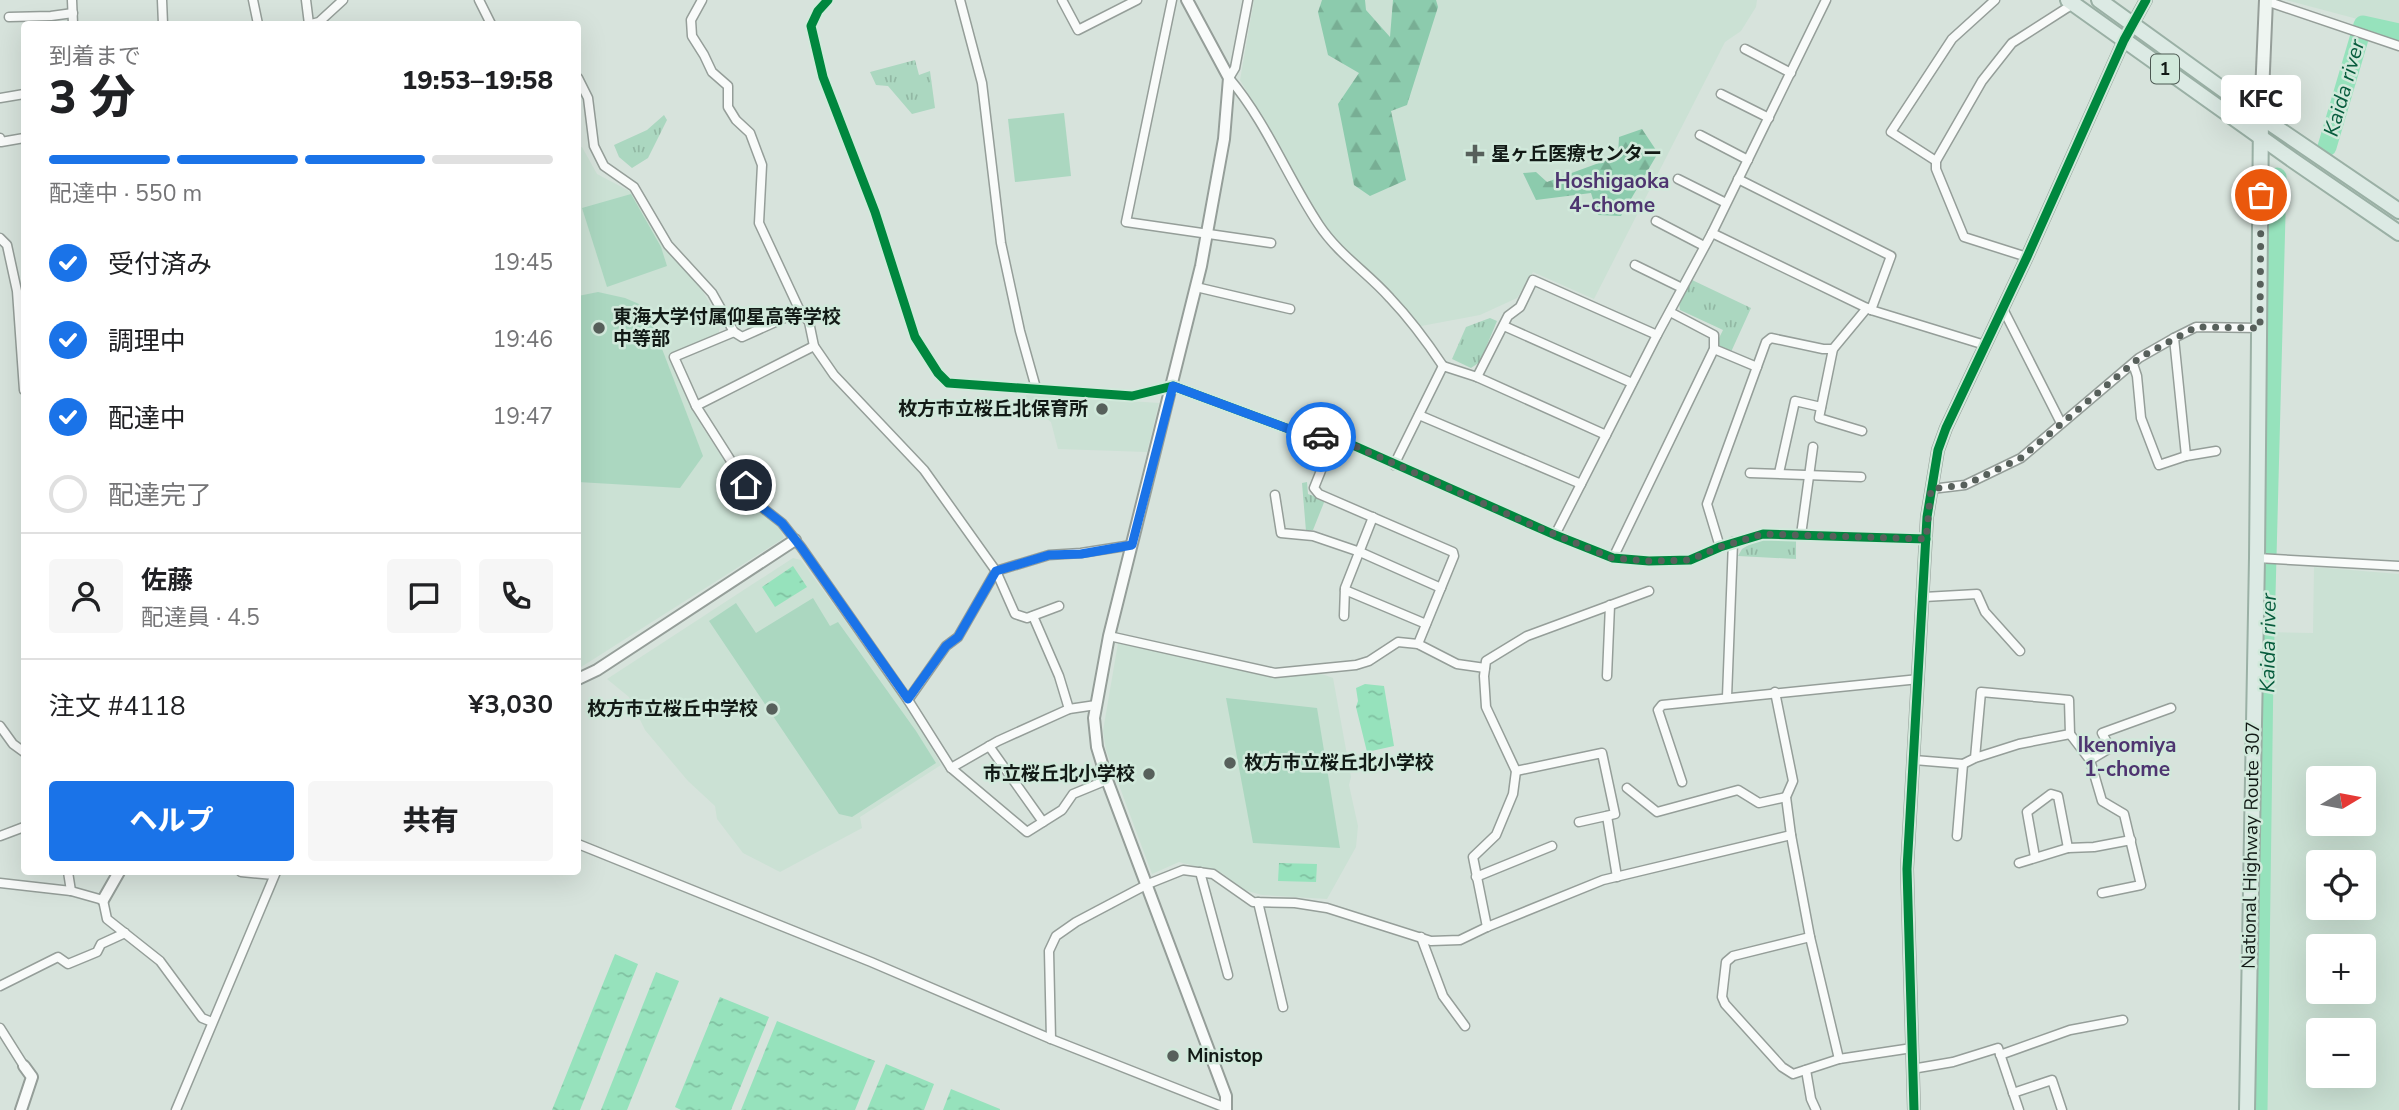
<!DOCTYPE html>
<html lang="ja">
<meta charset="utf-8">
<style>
:root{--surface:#fff;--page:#f6f6f6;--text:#202124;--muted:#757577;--line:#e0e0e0;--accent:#1a73e8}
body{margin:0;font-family:"Nunito Sans","Noto Sans JP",sans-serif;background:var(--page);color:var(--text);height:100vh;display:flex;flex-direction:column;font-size:26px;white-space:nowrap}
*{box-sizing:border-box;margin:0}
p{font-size:23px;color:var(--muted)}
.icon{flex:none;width:38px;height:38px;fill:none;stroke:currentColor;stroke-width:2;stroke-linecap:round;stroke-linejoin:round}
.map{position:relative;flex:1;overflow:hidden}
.details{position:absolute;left:21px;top:21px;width:560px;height:854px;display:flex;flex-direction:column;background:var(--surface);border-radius:7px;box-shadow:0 7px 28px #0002}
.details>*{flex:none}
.needle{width:46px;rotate:80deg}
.buttons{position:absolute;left:2306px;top:766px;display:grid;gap:14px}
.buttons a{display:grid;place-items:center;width:70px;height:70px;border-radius:7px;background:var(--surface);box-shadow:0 7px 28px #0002;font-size:35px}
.pin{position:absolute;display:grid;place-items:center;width:60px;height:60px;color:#fff;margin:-30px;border:4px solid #fff;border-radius:50%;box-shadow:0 2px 7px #0007}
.courier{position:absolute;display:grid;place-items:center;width:70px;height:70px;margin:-35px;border:5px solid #1a73e8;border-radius:50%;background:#fff;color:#222;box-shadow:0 2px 9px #0007}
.bubble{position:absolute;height:49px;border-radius:7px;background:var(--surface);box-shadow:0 7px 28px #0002;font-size:23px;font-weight:800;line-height:49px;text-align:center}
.summary em{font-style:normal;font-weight:800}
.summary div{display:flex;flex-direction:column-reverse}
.summary{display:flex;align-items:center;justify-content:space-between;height:119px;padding:0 28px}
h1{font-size:46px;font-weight:800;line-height:52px}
.bar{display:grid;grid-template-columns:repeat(4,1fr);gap:10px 7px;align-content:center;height:84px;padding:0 28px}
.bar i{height:9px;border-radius:5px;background:var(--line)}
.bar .active{background:var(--accent)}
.bar p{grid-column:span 4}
.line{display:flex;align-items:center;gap:18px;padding:0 28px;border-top:2px solid var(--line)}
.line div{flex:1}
.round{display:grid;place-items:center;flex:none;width:74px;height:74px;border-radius:7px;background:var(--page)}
ol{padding:0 28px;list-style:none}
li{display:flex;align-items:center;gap:21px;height:77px}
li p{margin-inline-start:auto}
li .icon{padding:7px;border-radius:50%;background:var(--accent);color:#fff;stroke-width:4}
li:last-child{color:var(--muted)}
li i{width:38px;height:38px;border:4px solid var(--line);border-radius:50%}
.cta{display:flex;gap:14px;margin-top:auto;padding:14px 28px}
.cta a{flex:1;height:80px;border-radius:7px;background:var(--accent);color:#fff;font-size:28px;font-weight:800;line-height:80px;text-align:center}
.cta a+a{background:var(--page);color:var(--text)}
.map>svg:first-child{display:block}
</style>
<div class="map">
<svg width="2399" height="1110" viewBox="0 0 2399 1110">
<defs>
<pattern id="forest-firs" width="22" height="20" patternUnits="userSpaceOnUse" patternTransform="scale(1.75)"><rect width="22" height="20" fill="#8ccbad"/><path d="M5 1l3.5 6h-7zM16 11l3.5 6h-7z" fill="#78ae94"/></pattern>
<pattern id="park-tufts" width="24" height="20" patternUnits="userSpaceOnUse" patternTransform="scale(1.75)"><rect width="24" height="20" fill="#abd7c0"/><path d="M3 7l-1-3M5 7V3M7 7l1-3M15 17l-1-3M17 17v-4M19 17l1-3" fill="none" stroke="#92b8a4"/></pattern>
<pattern id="water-ripples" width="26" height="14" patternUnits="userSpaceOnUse" patternTransform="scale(1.75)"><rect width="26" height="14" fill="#96e2bc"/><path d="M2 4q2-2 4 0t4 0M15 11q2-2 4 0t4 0" fill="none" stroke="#80c1a1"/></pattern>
</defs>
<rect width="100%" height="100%" fill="#d7e3dc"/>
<g fill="#cbe1d4" fill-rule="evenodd">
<path d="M 1254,0 L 1757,0 L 1756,7 L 1741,31 L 1725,42 L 1594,299 L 1533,272 L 1517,298 L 1480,315 L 1421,326 L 1393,294 L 1350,258 L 1326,228 L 1240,80 Z"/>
<path d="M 2286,0 L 2399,0 L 2399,28 L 2361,20 Z"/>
<path d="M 582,147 L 597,174 L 633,193 L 664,245 L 702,290 L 721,323 L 718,335 L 670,356 L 701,425 L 755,507 L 778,524 L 784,538 L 578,669 L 578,148 Z"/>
<path d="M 1026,394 L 1159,403 L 1147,452 L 1058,449 L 1051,422 L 1035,409 L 1026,407 Z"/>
<path d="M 793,558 L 801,560 L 917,720 L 941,765 L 860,817 L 862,828 L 780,872 L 743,853 L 717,819 L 715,806 L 688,781 L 645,730 L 629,697 L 607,679 Z"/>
<path d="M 2314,567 L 2399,574 L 2399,1110 L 2260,1110 L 2269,632 L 2313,633 ZM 2319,779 L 2364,779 L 2364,824 L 2319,824 ZM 2319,863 L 2364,863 L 2364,908 L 2319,908 ZM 2319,947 L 2364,947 L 2364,992 L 2319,992 ZM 2319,1031 L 2364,1031 L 2364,1076 L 2319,1076 Z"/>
<path d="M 1118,643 L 1274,677 L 1319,673 L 1333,678 L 1351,777 L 1349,785 L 1358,826 L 1356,847 L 1327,899 L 1262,895 L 1244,890 L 1222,873 L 1179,862 L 1152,874 L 1106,750 L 1103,731 Z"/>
</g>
<g fill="url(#forest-firs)">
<path d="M 1322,0 L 1365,0 L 1366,10 L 1390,37 L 1393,0 L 1436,0 L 1438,7 L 1407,105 L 1391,111 L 1406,180 L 1370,196 L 1354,185 L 1338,104 L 1359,73 L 1328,55 L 1318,12 Z"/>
<path d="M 1642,129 L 1658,153 L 1621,216 L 1598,215 L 1591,193 L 1536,200 L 1523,173 L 1536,172 L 1547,182 L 1618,156 L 1619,137 Z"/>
</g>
<g fill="url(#park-tufts)">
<path d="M 915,60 L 919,75 L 930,71 L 935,108 L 912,114 L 888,86 L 876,85 L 870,72 Z"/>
<path d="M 664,115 L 667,120 L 648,158 L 632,168 L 619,157 L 614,145 L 647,130 Z"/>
<path d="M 1690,279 L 1751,308 L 1731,352 L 1720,346 L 1717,342 L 1723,330 L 1680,310 L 1679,302 Z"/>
<path d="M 1490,318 L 1497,321 L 1480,362 L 1471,368 L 1452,359 L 1466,327 Z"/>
<path d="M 1307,482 L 1308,494 L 1325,500 L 1313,530 L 1306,531 L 1302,483 Z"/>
<path d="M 1760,538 L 1796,539 L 1796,559 L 1738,556 L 1742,549 Z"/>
</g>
<g fill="#abd7c0">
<path d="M 1064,113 L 1071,176 L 1015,182 L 1008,119 Z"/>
<path d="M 631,194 L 661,247 L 667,266 L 607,287 L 582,208 Z"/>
<path d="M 598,292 L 625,298 L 646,307 L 703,456 L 680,488 L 578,482 L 578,296 Z"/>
<path d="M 813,598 L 830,626 L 838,622 L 916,731 L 936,763 L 852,817 L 839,814 L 709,621 L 736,603 L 756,633 Z"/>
<path d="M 1226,698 L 1317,708 L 1340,848 L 1253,843 Z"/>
</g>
<g fill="url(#water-ripples)">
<path d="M 793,566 L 807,587 L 775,607 L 762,587 Z"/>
<path d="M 1365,684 L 1384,686 L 1394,746 L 1367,752 L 1356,707 L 1358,701 L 1356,688 Z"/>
<path d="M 1279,863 L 1317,864 L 1316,882 L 1278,881 Z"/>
<path d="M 615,954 L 638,964 L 580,1110 L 552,1110 Z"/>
<path d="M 656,972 L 679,981 L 627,1110 L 601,1110 Z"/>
<path d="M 720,997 L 769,1017 L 731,1110 L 681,1110 L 675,1107 Z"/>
<path d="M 777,1021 L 875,1061 L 855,1110 L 741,1110 Z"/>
<path d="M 886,1064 L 934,1084 L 924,1110 L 867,1110 Z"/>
<path d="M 951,1089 L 1000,1109 L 1000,1110 L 943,1110 Z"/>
</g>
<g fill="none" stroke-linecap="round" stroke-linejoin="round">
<g stroke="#96e2bc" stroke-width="19">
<path d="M 2327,147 L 2363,25 L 2399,33"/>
<path d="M 2258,1110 L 2264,671 L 2277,177"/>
</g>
<g stroke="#959e99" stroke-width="11">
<g id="minor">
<path d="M 72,0 L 73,24"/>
<path d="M 162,0 L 163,24"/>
<path d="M 253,0 L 258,24"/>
<path d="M 306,0 L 309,24"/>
<path d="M 479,0 L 491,24"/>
<path d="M 702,0 L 691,20 L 692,36 L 704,55 L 712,72 L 728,86 L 728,107 L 736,120 L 750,133 L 762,165 L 759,223 L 800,311"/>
<path d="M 828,0 L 818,11 L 811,26 L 823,77 L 875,212 L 915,337 L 938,373 L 948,383 L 1132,396 L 1173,386 L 1305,435 L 1339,439 L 1555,535 L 1613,558 L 1649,561 L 1690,560 L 1720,547 L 1763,534 L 1926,539"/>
<path d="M 960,0 L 982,83 L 1001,243 L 1020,331 L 1036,388"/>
<path d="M 1062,0 L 1078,30 L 1137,0"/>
<path d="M 1172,0 L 1126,222 L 1271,243"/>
<path d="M 1248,0 L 1235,68 L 1229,78 C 1267,123 1287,177 1319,225 C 1339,255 1367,272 1390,298 C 1410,319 1427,342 1443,366"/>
<path d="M 2266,1 L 2399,46"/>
<path d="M 9,17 L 51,16 L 73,13"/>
<path d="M 311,24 L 319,22 L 343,0"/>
<path d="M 1745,49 L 1791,73"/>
<path d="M 578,78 L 588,98 L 594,146 L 604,166 L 634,187 L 668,245 L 712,293 L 734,332 L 742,337 L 800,311 L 809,322 L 814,346 L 834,375 L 924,470 L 996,571 L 1049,555 L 1081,553 L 1132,545"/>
<path d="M 1721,94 L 1769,118"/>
<path d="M 0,98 L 24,94"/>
<path d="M 1700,135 L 1748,160"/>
<path d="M 0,138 L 1,142 L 24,138"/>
<path d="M 1936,161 L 1891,132 L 1952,39 L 1995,0"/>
<path d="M 1678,179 L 1726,203"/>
<path d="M 1738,179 L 1891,256 L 1871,310"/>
<path d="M 1656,221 L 1704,246"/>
<path d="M 1712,233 L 1871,310 L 1985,345"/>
<path d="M 0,238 L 7,245 L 17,291 L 24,390"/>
<path d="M 2027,257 L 1964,237 L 1936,169 L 1936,161 L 1982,81 L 2012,43 L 2073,4"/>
<path d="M 1635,265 L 1682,288"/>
<path d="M 1196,287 L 1290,309"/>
<path d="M 2002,307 L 2061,423"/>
<path d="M 1504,326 L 1632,383"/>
<path d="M 734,332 L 674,357 L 696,406 L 759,505 L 782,523 L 801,547 L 908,700 L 951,768 L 1027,832 L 1062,810 L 1073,794 L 1107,780"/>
<path d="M 2174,338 L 2186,456"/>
<path d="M 1714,349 L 1757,367"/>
<path d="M 1833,349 L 1819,418 L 1862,431"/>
<path d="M 2133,364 L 2137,376 L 2141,418 L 2159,465 L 2186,456 L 2216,451"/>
<path d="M 1477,377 L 1508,316 L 1520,307 L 1533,280 L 1657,335"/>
<path d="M 696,406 L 814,346"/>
<path d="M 1419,415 L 1581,484"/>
<path d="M 1334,438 L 1314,488 L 1319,494 L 1453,552 L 1454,556 L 1418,644"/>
<path d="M 1394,465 L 1443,366 L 1477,377 L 1606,435"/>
<path d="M 1750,473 L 1861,477"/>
<path d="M 1779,473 L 1795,401 L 1821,407"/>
<path d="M 1931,489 L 1965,485 L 2021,458 L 2139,358 L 2174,338 L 2196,327 L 2260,328"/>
<path d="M 1275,495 L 1281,533 L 1313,536 L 1360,552 L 1441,588"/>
<path d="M 1555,535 L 1657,335 L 1712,233 L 1826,0"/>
<path d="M 1801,535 L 1813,447"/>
<path d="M 1720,547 L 1707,504 L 1766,342 L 1771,338 L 1823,349 L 1833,349 L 1867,308"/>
<path d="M 1613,558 L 1714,349 L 1714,335 L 1670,312"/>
<path d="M 2257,558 L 2399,566"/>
<path d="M 996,571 L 1015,614 L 1027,618 L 1059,606"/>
<path d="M 1345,590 L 1426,624"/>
<path d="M 1924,597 L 1977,594 L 1985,612 L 2020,651"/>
<path d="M 1033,616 L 1059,676 L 1069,709"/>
<path d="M 1344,616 L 1345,588 L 1373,517"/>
<path d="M 1109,636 L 1275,673 L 1356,665 L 1369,661 L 1398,642 L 1418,644 L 1457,664 L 1485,668"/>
<path d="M 1607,676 L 1610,605"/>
<path d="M 1775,692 L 1793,781 L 1786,797 L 1791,835 L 1810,937 L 1839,1059"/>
<path d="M 1727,697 L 1733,542"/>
<path d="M 908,700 L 946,646 L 958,637 L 996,571"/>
<path d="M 0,726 L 13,744 L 24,752"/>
<path d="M 2070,734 L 2090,760 L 2102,801 L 2124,814 L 2141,885 L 2102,893"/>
<path d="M 989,746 L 1043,822"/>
<path d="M 1914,760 L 1963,764 L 1975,758 L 2019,744 L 2070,734 L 2069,700 L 1981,692 L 1975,758"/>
<path d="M 2090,760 L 2110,748 L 2102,733 L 2171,708"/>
<path d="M 951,768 L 998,741 L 1069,709 L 1096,705"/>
<path d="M 1516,771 L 1602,753 L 1615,814 L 1579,822"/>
<path d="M 1682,782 L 1658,710 L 1662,705 L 1919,679"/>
<path d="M 1627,788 L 1657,812 L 1738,790 L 1759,803 L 1786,797"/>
<path d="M 1607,816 L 1617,877"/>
<path d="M 0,836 L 24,827"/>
<path d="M 1957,836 L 1963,764"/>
<path d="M 578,844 L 871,962 L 1051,1039 L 1226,1108"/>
<path d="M 2035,857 L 2027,812 L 2051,794 L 2058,796 L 2068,848"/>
<path d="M 2019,863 L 2068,848 L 2094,847 L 2131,840"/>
<path d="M 68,872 L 71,891"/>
<path d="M 241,872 L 274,875"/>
<path d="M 1200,872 L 1228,975"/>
<path d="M 1476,877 L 1552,846"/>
<path d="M 0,883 L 71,891 L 103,900 L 107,919 L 160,961 L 202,1018 L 212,1022"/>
<path d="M 1258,902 L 1283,1007"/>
<path d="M 1487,927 L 1473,857 L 1496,835 L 1513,794 L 1516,771 L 1486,707 L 1484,676 L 1486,661 L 1527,636 L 1649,591"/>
<path d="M 1421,937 L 1443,996 L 1465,1026"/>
<path d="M 1810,937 L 1733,956 L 1726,962 L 1722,997 L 1725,1004 L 1782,1067 L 1793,1074 L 1839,1059 L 1912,1048"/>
<path d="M 0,986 L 58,957 L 68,964 L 97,952 L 101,944 L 125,933"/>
<path d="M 0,1028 L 24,1066"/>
<path d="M 1051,1039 L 1049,951 L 1056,936 L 1076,922 L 1148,884 L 1183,870 L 1213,874 L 1253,902 L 1295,903 L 1327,908 L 1431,941 L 1460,940 L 1487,927 L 1603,880 L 1791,835"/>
<path d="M 2000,1055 L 2070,1030 L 2123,1020"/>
<path d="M 1912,1069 L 1953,1062 L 1998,1048 L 2019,1110"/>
<path d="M 1806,1070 L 1811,1099 L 1816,1110"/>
<path d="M 2013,1093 L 2052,1080 L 2062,1110"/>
<path d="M 176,1110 L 276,872"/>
</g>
</g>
<g stroke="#959e99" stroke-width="14">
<g id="tertiary">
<path d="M 1187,0 L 1229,78 L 1224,139 L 1201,266 L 1109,636 L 1094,718 L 1097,747 L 1107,780 L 1226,1096 L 1226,1110"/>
<path d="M 578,679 L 597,670 L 795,540"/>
<path d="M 103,900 L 119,872"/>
<path d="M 21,1110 L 32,1077 L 24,1066"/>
<path d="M 1914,1110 L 1907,869 L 1927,517 L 1938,450 L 1946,428 L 2027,257 L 2124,40 L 2146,0"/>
</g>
</g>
<g stroke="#959e99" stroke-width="16">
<path id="secondary" d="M 2261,117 L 2266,0"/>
</g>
<g stroke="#9ab0a5" stroke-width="18">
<g id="trunk">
<path d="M 2068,0 L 2294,161 L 2399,233"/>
<path d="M 2099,0 L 2261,117 L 2399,211"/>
<path d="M 2247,1110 L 2257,558 L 2261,117"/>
</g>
</g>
<use href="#minor" stroke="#f9fbfa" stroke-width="8"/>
<use href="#tertiary" stroke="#f9fbfa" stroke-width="10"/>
<use href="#secondary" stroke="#eef5f1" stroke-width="12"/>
<use href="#trunk" stroke="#dceae4" stroke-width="14"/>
<g stroke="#d1e9db" stroke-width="13">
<g id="cycleway">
<path d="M 828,0 L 818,11 L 811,26 L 823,77 L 875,212 L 915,337 L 938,373 L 948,383 L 1132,396 L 1173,386 L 1305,435 L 1339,439 L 1555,535 L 1613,558 L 1649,561 L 1690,560 L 1720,547 L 1763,534 L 1926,539"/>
<path d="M 1914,1110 L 1907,869 L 1927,517 L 1938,450 L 1946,428 L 2027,257 L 2124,40 L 2146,0"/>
</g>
</g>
<use href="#cycleway" stroke="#00873e" stroke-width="9"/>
</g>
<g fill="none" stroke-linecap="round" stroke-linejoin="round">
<path stroke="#57605b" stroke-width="7" stroke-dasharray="0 12.6" d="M 1321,437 L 1339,439 L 1532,525 L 1612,558 L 1649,561 L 1690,560 L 1720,547 L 1763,534 L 1926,539 L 1931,489 L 1965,485 L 2021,458 L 2139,358 L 2196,327 L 2260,328 L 2261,195"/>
<path stroke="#1a73e8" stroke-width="9" d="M 746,485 L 759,505 L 782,523 L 801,547 L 908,699 L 946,646 L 958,637 L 996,571 L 1049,555 L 1081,554 L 1132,545 L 1173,386 L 1305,435 L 1321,437"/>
</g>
<g fill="#57605b" stroke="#d1e9db" stroke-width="2.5">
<path d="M1471.5 143.5h7v7h7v7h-7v7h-7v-7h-7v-7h7z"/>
<circle cx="599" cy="328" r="7"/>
<circle cx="1102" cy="409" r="7"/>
<circle cx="772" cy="709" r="7"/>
<circle cx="1230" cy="763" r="7"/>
<circle cx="1149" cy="774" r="7"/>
<circle cx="1173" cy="1056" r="7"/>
</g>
<g text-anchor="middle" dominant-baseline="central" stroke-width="5" stroke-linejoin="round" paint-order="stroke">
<rect fill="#d1e9db" stroke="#4b5851" stroke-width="2" x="2151" y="54.5" width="28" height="29" rx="5"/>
<g font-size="18" font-weight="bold" fill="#121a16">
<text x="2165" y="69">1</text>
</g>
<g font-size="19" font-weight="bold" fill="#121a16" stroke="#d1e9db" text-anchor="start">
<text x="1491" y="154">星ヶ丘医療センター</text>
<text x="613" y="317">東海大学付属仰星高等学校<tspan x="613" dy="22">中等部</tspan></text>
<text x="1088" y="409" text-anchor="end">枚方市立桜丘北保育所</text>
<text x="758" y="709" text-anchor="end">枚方市立桜丘中学校</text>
<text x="1244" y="763">枚方市立桜丘北小学校</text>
<text x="1135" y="774" text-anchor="end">市立桜丘北小学校</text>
<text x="1187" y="1056">Ministop</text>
</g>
<g font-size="19" fill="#121a16" stroke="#d1e9db">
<text transform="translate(2251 845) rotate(-89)">National Highway Route 307</text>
</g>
<g font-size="21" font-style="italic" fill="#075c3d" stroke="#d1e9db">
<text transform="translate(2344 88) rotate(-74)">Kaida river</text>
<text transform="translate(2268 643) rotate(-89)">Kaida river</text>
</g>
<g font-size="21" font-weight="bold" fill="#4e3570" stroke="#d1e9db">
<text x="1612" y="181">Hoshigaoka<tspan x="1612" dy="24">4-chome</tspan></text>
<text x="2127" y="745">Ikenomiya<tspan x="2127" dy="24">1-chome</tspan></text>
</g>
</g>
</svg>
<div class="buttons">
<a><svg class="needle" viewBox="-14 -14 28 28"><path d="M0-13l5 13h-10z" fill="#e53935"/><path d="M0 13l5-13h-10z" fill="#757577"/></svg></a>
<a><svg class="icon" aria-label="locate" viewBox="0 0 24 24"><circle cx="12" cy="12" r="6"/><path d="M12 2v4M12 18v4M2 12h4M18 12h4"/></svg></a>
<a>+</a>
<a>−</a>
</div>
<div class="pin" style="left:2261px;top:195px;background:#ea580c"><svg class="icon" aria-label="bag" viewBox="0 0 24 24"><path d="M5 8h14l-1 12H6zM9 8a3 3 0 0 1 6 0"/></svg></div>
<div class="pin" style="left:746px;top:485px;background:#1f2937"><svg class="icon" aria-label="home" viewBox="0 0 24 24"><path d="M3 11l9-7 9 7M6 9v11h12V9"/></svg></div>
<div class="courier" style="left:1321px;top:437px"><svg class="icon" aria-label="car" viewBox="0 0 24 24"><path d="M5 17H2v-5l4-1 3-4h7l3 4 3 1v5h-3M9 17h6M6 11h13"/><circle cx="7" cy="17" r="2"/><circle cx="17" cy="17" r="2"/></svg></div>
<div class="bubble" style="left:2221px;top:75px;width:80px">KFC</div>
<section class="details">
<div class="summary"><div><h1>3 分</h1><p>到着まで</p></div><em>19:53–19:58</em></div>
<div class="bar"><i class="active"></i><i class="active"></i><i class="active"></i><i></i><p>配達中 · 550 m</p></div>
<ol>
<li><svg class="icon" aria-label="check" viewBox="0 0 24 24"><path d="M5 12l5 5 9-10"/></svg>受付済み<p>19:45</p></li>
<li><svg class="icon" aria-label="check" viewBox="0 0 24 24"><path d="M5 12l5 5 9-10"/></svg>調理中<p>19:46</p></li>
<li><svg class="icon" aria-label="check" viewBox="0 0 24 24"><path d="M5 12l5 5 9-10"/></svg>配達中<p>19:47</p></li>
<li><i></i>配達完了</li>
</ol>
<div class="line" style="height:126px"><a class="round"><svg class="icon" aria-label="person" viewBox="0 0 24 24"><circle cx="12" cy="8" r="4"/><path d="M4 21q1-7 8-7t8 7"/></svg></a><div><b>佐藤</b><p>配達員 · 4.5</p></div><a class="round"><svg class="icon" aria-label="chat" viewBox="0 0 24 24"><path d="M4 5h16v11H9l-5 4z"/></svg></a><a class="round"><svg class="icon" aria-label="phone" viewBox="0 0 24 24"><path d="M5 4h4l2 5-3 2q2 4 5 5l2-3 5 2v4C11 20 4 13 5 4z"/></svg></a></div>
<div class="line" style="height:91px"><div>注文 #4118</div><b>¥3,030</b></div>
<div class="cta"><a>ヘルプ</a><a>共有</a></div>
</section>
</div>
